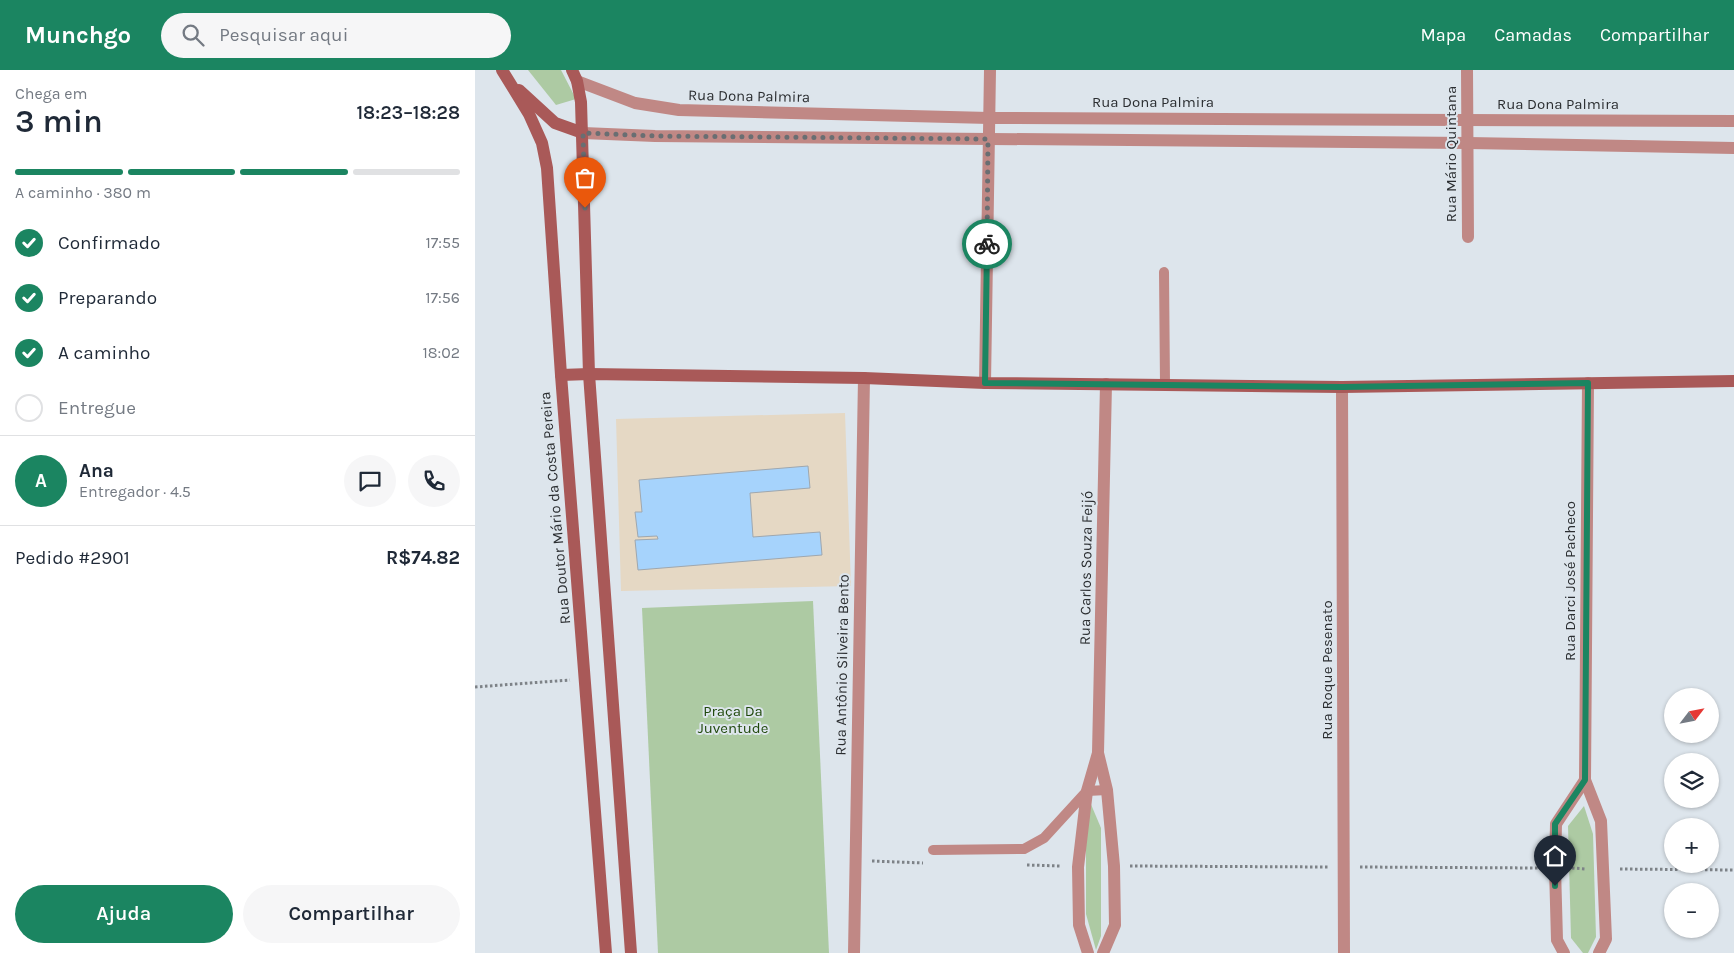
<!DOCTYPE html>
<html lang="pt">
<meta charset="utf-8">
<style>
:root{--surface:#fff;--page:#f6f6f7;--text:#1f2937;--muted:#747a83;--line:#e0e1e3;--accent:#1b8561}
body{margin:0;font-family:Karla,sans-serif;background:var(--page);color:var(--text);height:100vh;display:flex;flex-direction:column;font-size:19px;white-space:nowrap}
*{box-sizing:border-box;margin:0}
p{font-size:16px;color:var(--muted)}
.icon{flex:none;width:28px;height:28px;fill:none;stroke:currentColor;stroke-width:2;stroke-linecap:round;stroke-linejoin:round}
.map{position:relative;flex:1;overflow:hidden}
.details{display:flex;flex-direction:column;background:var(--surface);width:475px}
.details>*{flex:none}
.needle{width:32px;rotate:58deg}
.controls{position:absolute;left:1189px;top:618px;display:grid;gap:10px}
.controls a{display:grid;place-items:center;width:55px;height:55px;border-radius:50%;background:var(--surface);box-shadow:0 1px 4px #0004;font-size:25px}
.pin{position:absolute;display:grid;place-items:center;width:42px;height:42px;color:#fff;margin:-51px -21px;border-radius:50% 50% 50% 0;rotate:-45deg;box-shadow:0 0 5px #0007}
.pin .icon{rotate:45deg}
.courier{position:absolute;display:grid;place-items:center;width:50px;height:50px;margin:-25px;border:4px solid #1b8561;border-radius:50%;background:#fff;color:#222;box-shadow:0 1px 6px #0007}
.overview em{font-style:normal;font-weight:600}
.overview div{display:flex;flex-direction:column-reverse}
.overview{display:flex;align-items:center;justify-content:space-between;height:85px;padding:0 15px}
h1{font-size:32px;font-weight:600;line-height:38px}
.bar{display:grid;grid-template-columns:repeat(4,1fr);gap:8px 5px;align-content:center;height:60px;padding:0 15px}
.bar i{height:6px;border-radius:4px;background:var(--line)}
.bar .on{background:var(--accent)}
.bar p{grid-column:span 4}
.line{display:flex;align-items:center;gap:12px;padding:0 15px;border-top:1px solid var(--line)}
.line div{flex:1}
.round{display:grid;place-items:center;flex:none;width:52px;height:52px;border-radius:26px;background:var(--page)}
ol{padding:0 15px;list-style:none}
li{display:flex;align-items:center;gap:15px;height:55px}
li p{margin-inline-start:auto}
li .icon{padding:5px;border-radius:50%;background:var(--accent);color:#fff;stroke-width:4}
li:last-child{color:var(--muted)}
li i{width:28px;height:28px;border:2px solid var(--line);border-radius:50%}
.action{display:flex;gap:10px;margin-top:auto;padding:10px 15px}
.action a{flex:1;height:58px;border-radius:30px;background:var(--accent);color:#fff;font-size:20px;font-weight:600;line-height:58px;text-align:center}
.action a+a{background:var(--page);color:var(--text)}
header{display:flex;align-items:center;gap:30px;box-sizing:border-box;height:70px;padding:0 25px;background:var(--accent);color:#fff}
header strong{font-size:24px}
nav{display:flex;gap:28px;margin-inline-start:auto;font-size:18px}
.search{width:350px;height:45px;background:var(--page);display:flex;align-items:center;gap:12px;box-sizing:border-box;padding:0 18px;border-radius:28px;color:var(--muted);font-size:19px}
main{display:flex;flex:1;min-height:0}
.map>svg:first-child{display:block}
</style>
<header>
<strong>Munchgo</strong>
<div class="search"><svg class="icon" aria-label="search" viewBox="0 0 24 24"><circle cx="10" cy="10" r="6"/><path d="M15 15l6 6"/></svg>Pesquisar aqui</div>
<nav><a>Mapa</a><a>Camadas</a><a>Compartilhar</a></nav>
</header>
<main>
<section class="details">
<div class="overview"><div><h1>3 min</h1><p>Chega em</p></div><em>18:23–18:28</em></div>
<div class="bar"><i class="on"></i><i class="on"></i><i class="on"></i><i></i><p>A caminho · 380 m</p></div>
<ol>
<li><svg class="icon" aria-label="check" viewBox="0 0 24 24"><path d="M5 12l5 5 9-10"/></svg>Confirmado<p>17:55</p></li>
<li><svg class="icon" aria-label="check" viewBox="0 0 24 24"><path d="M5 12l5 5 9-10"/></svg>Preparando<p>17:56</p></li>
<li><svg class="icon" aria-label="check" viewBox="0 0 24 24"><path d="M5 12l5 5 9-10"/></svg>A caminho<p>18:02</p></li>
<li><i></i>Entregue</li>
</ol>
<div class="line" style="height:90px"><b class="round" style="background:var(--accent);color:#fff">A</b><div><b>Ana</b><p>Entregador · 4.5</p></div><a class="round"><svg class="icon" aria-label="chat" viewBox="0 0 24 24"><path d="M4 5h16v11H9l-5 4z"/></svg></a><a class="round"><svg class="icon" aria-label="phone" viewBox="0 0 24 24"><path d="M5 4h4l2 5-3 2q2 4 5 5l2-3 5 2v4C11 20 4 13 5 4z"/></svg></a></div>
<div class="line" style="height:65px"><div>Pedido #2901</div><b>R$74.82</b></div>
<div class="action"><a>Ajuda</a><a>Compartilhar</a></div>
</section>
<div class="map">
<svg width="1259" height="883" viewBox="0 0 1259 883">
<rect width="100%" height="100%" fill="#dde5ec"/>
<path fill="#e5d8c4" d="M 370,343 L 376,516 L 146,521 L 141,349 Z"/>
<g fill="#adcaa3">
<path d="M 53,0 L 86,0 L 101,29 L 81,35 Z"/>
<path d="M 338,531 L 354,883 L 183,883 L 167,538 Z"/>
<path d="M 615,732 L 626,758 L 626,866 L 621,880 L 611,844 L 611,749 Z"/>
<path d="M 1109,736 L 1118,764 L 1121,867 L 1113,883 L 1108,883 L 1096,868 L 1093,756 Z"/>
</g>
<path fill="#a6d3fc" stroke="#9fa7ae" d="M 333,396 L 335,418 L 275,423 L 278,467 L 345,462 L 347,485 L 163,500 L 160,470 L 183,469 L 182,466 L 163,467 L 160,442 L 167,442 L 164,410 Z"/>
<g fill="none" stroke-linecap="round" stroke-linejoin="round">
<g stroke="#7d8287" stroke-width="3" stroke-dasharray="2.5 2.5" stroke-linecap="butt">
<path d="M 0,617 L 95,610"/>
<path d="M 397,791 L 448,793"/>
<path d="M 552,795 L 586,796"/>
<path d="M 655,796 L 853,797"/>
<path d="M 885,797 L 1063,798"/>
<path d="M 1097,798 L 1111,799"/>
<path d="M 1145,799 L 1259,800"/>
</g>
<g stroke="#c08885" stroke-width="10">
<path d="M 689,202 L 690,314"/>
<path d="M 458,780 L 549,779 L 569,768 L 612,721 L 632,720"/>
</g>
<g stroke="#c08885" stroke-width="12">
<path d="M 992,0 L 993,167"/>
<path d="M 102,11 L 160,33 L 204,40 L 514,48 L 1259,51"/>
<path d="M 108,63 L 180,66 L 993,73 L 1259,78"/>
<path d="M 510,313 L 515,0"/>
<path d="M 1113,313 L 1110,710 L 1126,751 L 1131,869 L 1124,883"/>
<path d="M 867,317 L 869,883"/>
<path d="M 379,883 L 389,308"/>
<path d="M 613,883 L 604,855 L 603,797 L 612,721 L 623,683"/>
<path d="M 628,883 L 640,855 L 639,796 L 632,720 L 623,683 L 631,314"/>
<path d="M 1089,883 L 1082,870 L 1080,798 L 1081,754 L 1110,710"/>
</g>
<g stroke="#a95958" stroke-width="12">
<path d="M 27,0 L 54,44 L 67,73 L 72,98 L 86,305 L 131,883"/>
<path d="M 97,0 L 102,11 L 106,32 L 114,304 L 156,883"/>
<path d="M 44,20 L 80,53 L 108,63"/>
<path d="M 86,305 L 114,304 L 389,308 L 510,313 L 867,317 L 1259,311"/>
</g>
</g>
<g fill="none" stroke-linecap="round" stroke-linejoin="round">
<path stroke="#696e72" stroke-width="5" stroke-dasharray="0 9" d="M 110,138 L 108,63 L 180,66 L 513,69 L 512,174"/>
<path stroke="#1b8561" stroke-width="6" d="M 512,174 L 510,313 L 867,317 L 1113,313 L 1110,710 L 1080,754 L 1080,816"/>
</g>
<g text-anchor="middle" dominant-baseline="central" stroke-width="4" stroke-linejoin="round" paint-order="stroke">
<g font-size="15" fill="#2b2e31" stroke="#dde5ec">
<text transform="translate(274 26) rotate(1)">Rua Dona Palmira</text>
<text x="678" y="32">Rua Dona Palmira</text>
<text x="1083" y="34">Rua Dona Palmira</text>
<text transform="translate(976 84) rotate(-90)">Rua Mário Quintana</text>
<text transform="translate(80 438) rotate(-95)">Rua Doutor Mário da Costa Pereira</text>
<text transform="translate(611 498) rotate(-89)">Rua Carlos Souza Feijó</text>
<text transform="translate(1095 511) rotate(-90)">Rua Darci José Pacheco</text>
<text transform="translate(367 595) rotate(-89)">Rua Antônio Silveira Bento</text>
<text transform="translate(852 600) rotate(-90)">Rua Roque Pesenato</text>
</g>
<g font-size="15" fill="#20490c" stroke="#dde5ec">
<text x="258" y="641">Praça Da<tspan x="258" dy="17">Juventude</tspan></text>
</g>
</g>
</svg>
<div class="controls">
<a><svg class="needle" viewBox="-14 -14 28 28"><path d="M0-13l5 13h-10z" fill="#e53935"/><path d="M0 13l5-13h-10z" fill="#747a83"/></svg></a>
<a><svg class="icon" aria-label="layers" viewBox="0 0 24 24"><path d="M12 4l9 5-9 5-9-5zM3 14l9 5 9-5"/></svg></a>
<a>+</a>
<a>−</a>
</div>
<div class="pin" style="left:110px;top:138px;background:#ea580c"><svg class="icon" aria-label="bag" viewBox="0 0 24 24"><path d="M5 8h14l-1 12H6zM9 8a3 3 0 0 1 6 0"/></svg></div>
<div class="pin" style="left:1080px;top:816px;background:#1f2937"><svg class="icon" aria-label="home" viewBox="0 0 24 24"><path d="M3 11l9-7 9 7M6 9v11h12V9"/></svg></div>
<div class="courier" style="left:512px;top:174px"><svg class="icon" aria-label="bike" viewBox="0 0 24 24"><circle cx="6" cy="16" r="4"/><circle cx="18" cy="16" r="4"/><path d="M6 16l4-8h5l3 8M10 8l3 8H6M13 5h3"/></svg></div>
</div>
</main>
